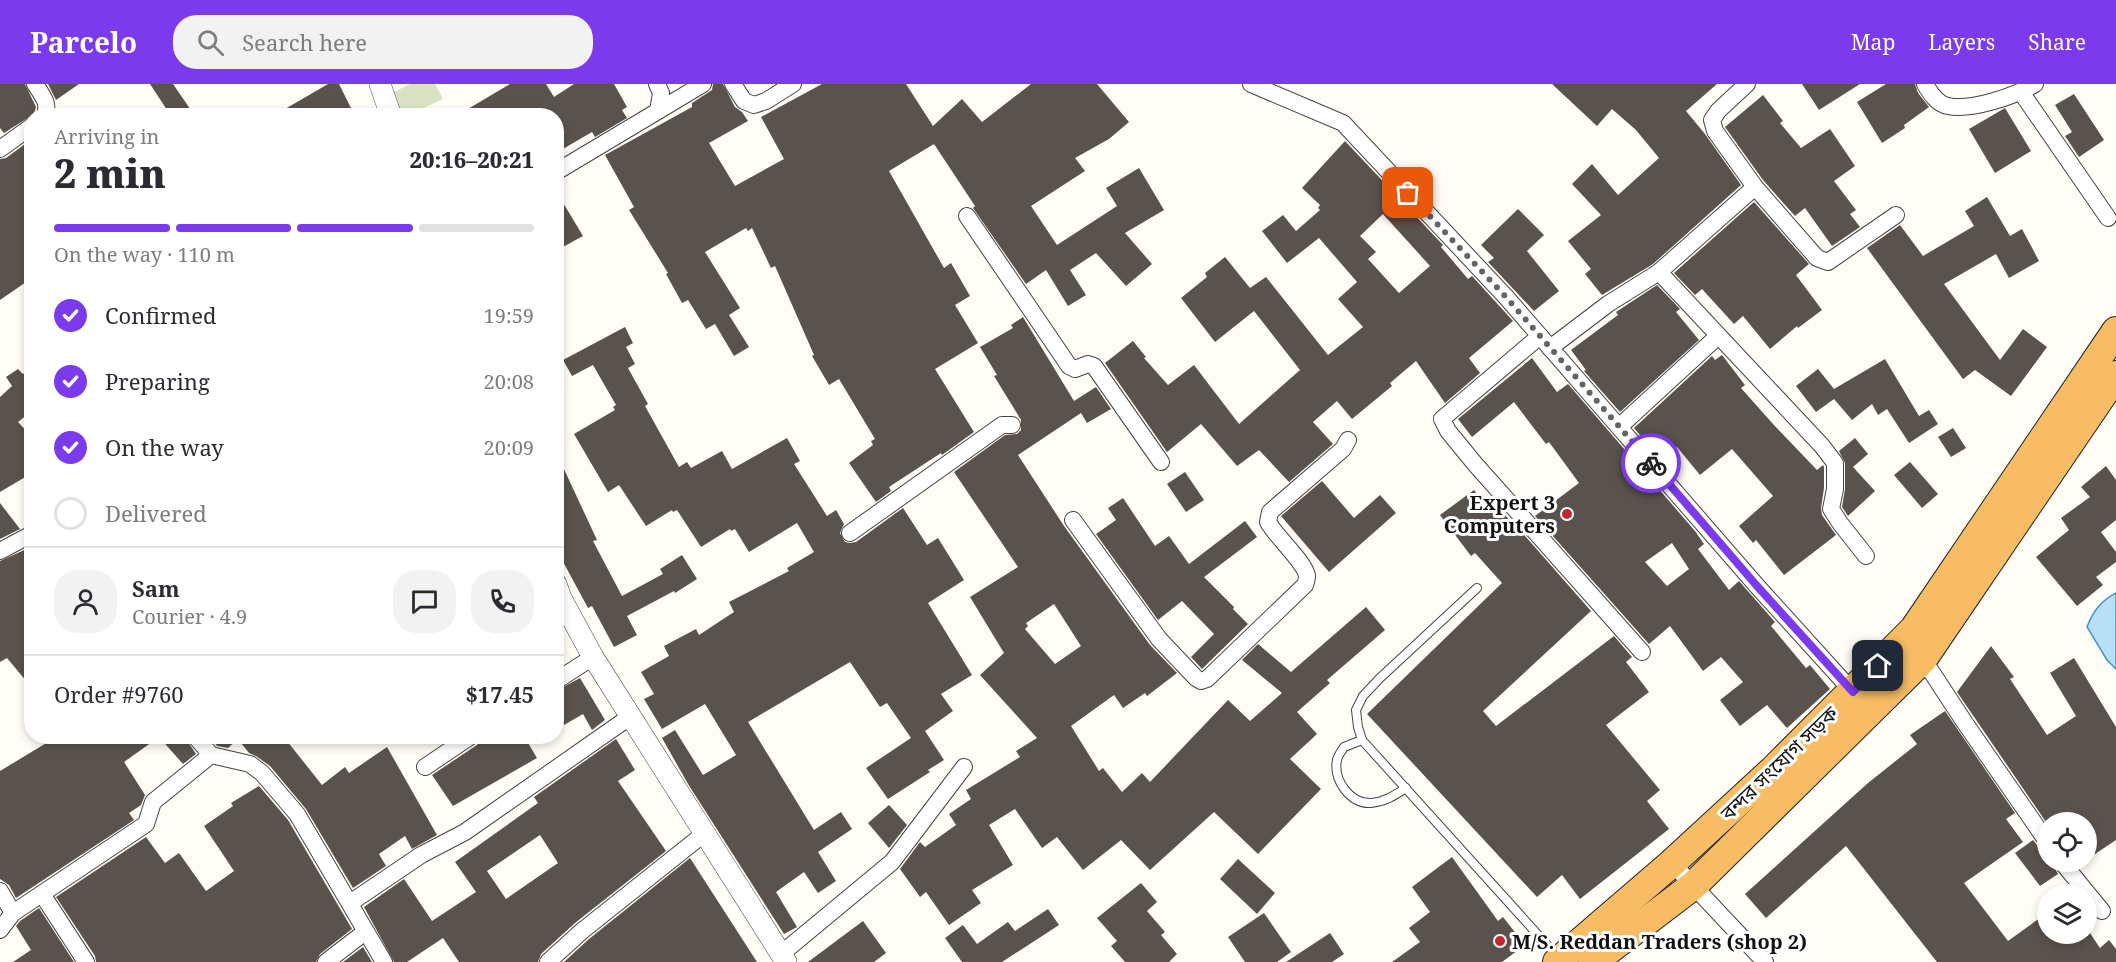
<!DOCTYPE html>
<meta charset="utf-8">
<style>
:root{--surface:#fff;--page:#f2f2f3;--text:#2b2b33;--muted:#7c7c81;--line:#e1e1e2;--accent:#7c3aed}
body{margin:0;font-family:"Noto Serif","Noto Sans Bengali",serif;background:var(--page);color:var(--text);height:100vh;display:flex;flex-direction:column;font-size:22px;white-space:nowrap}
*{box-sizing:border-box;margin:0}
p{font-size:20px;color:var(--muted)}
.icon{flex:none;width:33px;height:33px;fill:none;stroke:currentColor;stroke-width:2;stroke-linecap:round;stroke-linejoin:round}
.map{position:relative;flex:1;overflow:hidden}
.side{position:absolute;left:24px;top:24px;width:540px;height:636px;display:flex;flex-direction:column;background:var(--surface);border-radius:24px;box-shadow:0 3px 9px #0003}
.side>*{flex:none}
.controls{position:absolute;left:2037px;top:728px;display:grid;gap:12px}
.controls a{display:grid;place-items:center;width:60px;height:60px;border-radius:50%;background:var(--surface);box-shadow:0 3px 9px #0003;font-size:30px}
.pin{position:absolute;display:grid;place-items:center;width:51px;height:51px;color:#fff;margin:-26px;border-radius:12px;box-shadow:0 3px 9px #0006}
.courier{position:absolute;display:grid;place-items:center;width:60px;height:60px;margin:-30px;border:4px solid #7c3aed;border-radius:50%;background:#fff;color:#222;box-shadow:0 2px 8px #0007}
.head em{font-style:normal;font-weight:800}
.head div{display:flex;flex-direction:column-reverse}
.head{display:flex;align-items:center;justify-content:space-between;height:102px;padding:0 30px}
h1{font-size:39px;font-weight:800;line-height:45px}
.bar{display:grid;grid-template-columns:repeat(4,1fr);gap:9px 6px;align-content:center;height:72px;padding:0 30px}
.bar i{height:8px;border-radius:4px;background:var(--line)}
.bar .active{background:var(--accent)}
.bar p{grid-column:span 4}
.line{display:flex;align-items:center;gap:15px;padding:0 30px;border-top:2px solid var(--line)}
.line div{flex:1}
.round{display:grid;place-items:center;flex:none;width:63px;height:63px;border-radius:24px;background:var(--page)}
ol{padding:0 30px;list-style:none}
li{display:flex;align-items:center;gap:18px;height:66px}
li p{margin-inline-start:auto}
li .icon{padding:6px;border-radius:50%;background:var(--accent);color:#fff;stroke-width:4}
li:last-child{color:var(--muted)}
li i{width:33px;height:33px;border:3px solid var(--line);border-radius:50%}
header{display:flex;align-items:center;gap:36px;box-sizing:border-box;height:84px;padding:0 30px;background:var(--accent);color:#fff}
header strong{font-size:28px}
nav{display:flex;gap:33px;margin-inline-start:auto;font-size:21px}
.search{width:420px;height:54px;background:var(--page);display:flex;align-items:center;gap:15px;box-sizing:border-box;padding:0 21px;border-radius:24px;color:var(--muted);font-size:22px}
.map>svg:first-child{display:block}
</style>
<header>
<strong>Parcelo</strong>
<div class="search"><svg class="icon" aria-label="search" viewBox="0 0 24 24"><circle cx="10" cy="10" r="6"/><path d="M15 15l6 6"/></svg>Search here</div>
<nav><a>Map</a><a>Layers</a><a>Share</a></nav>
</header>
<div class="map">
<svg width="2116" height="878" viewBox="0 0 2116 878">
<rect width="100%" height="100%" fill="#fffdf5"/>
<path fill="#d9e3c4" d="M 410,0 L 435,0 L 443,15 L 409,31 L 403,31 L 392,9 Z"/>
<path fill="#b9e0f7" stroke="#3f96cf" stroke-width="1.5" d="M 2116,509 L 2116,585 L 2107,576 L 2087,543 C 2093,527 2101,517 2116,509 Z"/>
<g fill="#5a524d" fill-rule="evenodd">
<path d="M 0,0 L 25,0 L 36,23 L 34,30 L 4,49 L 0,44 Z"/>
<path d="M 48,0 L 79,0 L 56,16 Z"/>
<path d="M 150,0 L 173,0 L 195,32 L 171,32 Z"/>
<path d="M 328,0 L 339,0 L 355,32 L 273,32 Z"/>
<path d="M 510,0 L 546,0 L 554,13 L 574,0 L 614,0 L 627,23 L 622,26 L 627,34 L 595,53 L 592,48 L 556,69 L 556,32 L 456,32 Z"/>
<path d="M 713,0 L 723,0 L 735,23 L 742,28 L 748,37 L 709,59 L 735,102 L 784,75 L 761,33 L 822,0 L 906,0 L 933,42 L 962,15 L 982,38 L 1031,0 L 1097,0 L 1129,38 L 1109,55 L 1075,74 L 1085,87 L 1031,122 L 1057,161 L 1117,122 L 1106,104 L 1139,84 L 1164,126 L 1125,149 L 1152,180 L 1126,202 L 1096,169 L 1070,186 L 1086,211 L 1068,222 L 1046,186 L 1026,200 L 973,124 L 975,122 L 934,60 L 889,87 L 944,184 L 951,179 L 970,212 L 955,221 L 978,259 L 935,285 L 974,348 L 942,371 L 941,369 L 889,403 L 891,407 L 876,418 L 849,379 L 873,361 L 871,357 L 875,355 L 839,295 L 829,301 L 812,272 L 814,271 L 775,182 L 771,184 L 752,144 L 748,147 L 746,144 L 705,168 L 740,224 L 729,231 L 749,263 L 734,272 L 715,240 L 706,245 L 688,216 L 682,219 L 666,190 L 668,189 L 629,126 L 634,123 L 605,71 L 692,23 L 692,19 L 712,6 Z"/>
<path d="M 1552,0 L 1717,0 L 1686,27 L 1705,50 L 1741,101 L 1653,180 L 1602,211 L 1585,190 L 1591,185 L 1568,157 L 1601,131 L 1572,100 L 1592,80 L 1618,111 L 1659,74 L 1636,46 L 1612,25 L 1597,42 Z"/>
<path d="M 1802,0 L 1860,0 L 1819,26 Z"/>
<path d="M 1886,0 L 1915,0 L 1918,9 L 1929,23 L 1904,41 L 1905,44 L 1882,59 L 1857,18 Z"/>
<path d="M 2074,10 L 2104,56 L 2079,73 L 2065,52 L 2072,48 L 2055,21 Z"/>
<path d="M 1763,11 L 1783,37 L 1780,39 L 1801,64 L 1830,45 L 1855,82 L 1834,97 L 1856,126 L 1850,130 L 1860,143 L 1832,162 L 1805,124 L 1795,132 L 1763,96 L 1725,43 Z"/>
<path d="M 2005,24 L 2031,67 L 1995,89 L 1969,45 Z"/>
<path d="M 32,55 L 32,194 L 0,216 L 0,75 L 6,74 Z"/>
<path d="M 1345,57 L 1443,161 L 1441,163 L 1468,195 L 1472,192 L 1513,237 L 1469,274 L 1480,289 L 1445,319 L 1416,277 L 1390,299 L 1392,302 L 1352,335 L 1337,317 L 1313,338 L 1333,360 L 1289,398 L 1259,366 L 1237,382 L 1201,340 L 1167,368 L 1105,279 L 1133,257 L 1146,273 L 1144,274 L 1168,301 L 1194,281 L 1239,340 L 1300,286 L 1254,227 L 1215,258 L 1181,214 L 1207,193 L 1205,189 L 1225,173 L 1250,204 L 1266,193 L 1328,271 L 1363,243 L 1338,215 L 1357,198 L 1319,154 L 1287,179 L 1262,147 L 1283,131 L 1296,147 L 1320,126 L 1318,124 L 1320,121 L 1302,104 ZM 1383,130 L 1430,182 L 1399,209 L 1368,175 L 1376,168 L 1360,152 Z"/>
<path d="M 556,107 L 583,152 L 561,164 L 556,156 Z"/>
<path d="M 1987,113 L 2010,152 L 2022,145 L 2039,177 L 2009,194 L 1996,170 L 1944,200 L 2000,276 L 2023,245 L 2047,263 L 2011,312 L 1975,286 L 1963,295 L 1867,164 L 1900,141 L 1923,172 L 1974,142 L 1965,127 Z"/>
<path d="M 1754,118 L 1809,180 L 1796,191 L 1822,226 L 1798,244 L 1797,242 L 1770,265 L 1743,232 L 1734,240 L 1702,205 L 1695,211 L 1674,189 Z"/>
<path d="M 1518,125 L 1544,151 L 1527,167 L 1559,207 L 1534,227 L 1488,178 L 1494,174 L 1481,161 Z"/>
<path d="M 1657,201 L 1680,225 L 1676,228 L 1699,256 L 1620,328 L 1584,287 L 1586,286 L 1571,266 L 1618,231 L 1616,228 Z"/>
<path d="M 1023,233 L 1074,317 L 1096,303 L 1111,325 L 1087,339 L 1081,329 L 1018,371 L 1064,442 L 1150,561 L 1177,589 L 1147,612 L 1145,609 L 1123,624 L 1114,611 L 1071,642 L 1099,687 L 1103,684 L 1122,708 L 1142,689 L 1150,698 L 1228,616 L 1250,637 L 1282,609 L 1242,576 L 1258,560 L 1291,588 L 1366,523 L 1385,546 L 1327,596 L 1330,599 L 1297,628 L 1317,650 L 1290,675 L 1321,705 L 1258,770 L 1214,728 L 1150,786 L 1121,756 L 1083,786 L 1057,753 L 1042,764 L 1015,725 L 989,741 L 1013,781 L 972,806 L 981,819 L 949,841 L 926,808 L 920,813 L 900,785 L 920,758 L 925,763 L 956,741 L 949,730 L 971,715 L 966,706 L 1020,673 L 1016,667 L 1037,654 L 980,591 L 1004,569 L 970,513 L 1018,483 L 954,388 L 1005,351 L 1017,350 L 1021,346 L 1021,336 L 994,292 L 997,291 L 980,263 L 1013,244 L 1011,241 ZM 1054,520 L 1081,562 L 1055,580 L 1025,545 L 1028,542 L 1026,539 Z"/>
<path d="M 625,243 L 633,259 L 626,263 L 635,280 L 628,284 L 648,320 L 645,322 L 679,383 L 687,378 L 691,384 L 722,367 L 732,385 L 787,354 L 800,377 L 794,380 L 827,432 L 836,426 L 844,440 L 840,449 L 845,458 L 850,459 L 856,458 L 903,424 L 927,461 L 938,454 L 964,496 L 928,519 L 972,591 L 941,610 L 953,627 L 925,647 L 944,676 L 928,686 L 930,688 L 888,715 L 866,684 L 911,654 L 887,619 L 880,623 L 850,578 L 748,638 L 814,746 L 841,728 L 852,745 L 818,768 L 836,797 L 818,809 L 804,788 L 776,808 L 797,843 L 784,850 L 688,700 L 662,654 L 675,646 L 703,691 L 736,671 L 705,620 L 662,645 L 644,615 L 654,610 L 641,588 L 669,572 L 664,562 L 696,545 L 699,551 L 734,528 L 729,518 L 789,487 L 787,484 L 814,468 L 797,439 L 749,468 L 735,445 L 731,447 L 730,445 L 701,463 L 677,426 L 673,428 L 672,426 L 646,442 L 619,401 L 608,408 L 574,350 L 615,326 L 613,323 L 616,321 L 593,281 L 572,292 L 563,276 Z"/>
<path d="M 1722,271 L 1745,301 L 1741,304 L 1773,340 L 1817,386 L 1823,381 L 1824,383 L 1824,404 L 1821,424 L 1822,431 L 1836,451 L 1784,491 L 1756,456 L 1753,459 L 1739,442 L 1773,412 L 1732,365 L 1700,391 L 1677,363 L 1661,376 L 1634,344 L 1712,272 L 1715,276 Z"/>
<path d="M 1532,274 L 1557,308 L 1568,300 L 1695,447 L 1704,460 L 1698,465 L 1729,506 L 1739,497 L 1775,538 L 1771,542 L 1806,584 L 1810,581 L 1830,605 L 1787,644 L 1767,621 L 1740,642 L 1720,616 L 1743,598 L 1721,573 L 1703,587 L 1670,542 L 1649,560 L 1535,432 L 1579,399 L 1549,358 L 1546,360 L 1514,318 L 1472,353 L 1458,335 ZM 1672,459 L 1689,485 L 1667,502 L 1645,478 Z"/>
<path d="M 1885,275 L 1919,332 L 1929,326 L 1938,340 L 1909,359 L 1887,325 L 1878,331 L 1872,320 L 1852,336 L 1834,315 L 1816,328 L 1796,302 L 1818,285 L 1834,305 Z"/>
<path d="M 32,284 L 32,327 L 18,338 L 32,353 L 32,389 L 0,408 L 0,313 L 12,302 L 6,293 L 18,285 L 23,290 Z"/>
<path d="M 1953,344 L 1966,364 L 1951,373 L 1938,353 Z"/>
<path d="M 1855,354 L 1868,370 L 1853,383 L 1875,407 L 1848,432 L 1842,423 L 1845,405 L 1845,379 L 1839,367 Z"/>
<path d="M 556,368 L 597,456 L 593,457 L 622,512 L 663,490 L 660,485 L 682,471 L 697,495 L 675,509 L 674,507 L 627,532 L 637,551 L 614,563 L 592,522 L 588,524 L 561,474 L 560,475 L 556,466 Z"/>
<path d="M 1910,378 L 1938,410 L 1922,424 L 1894,391 Z"/>
<path d="M 2106,382 L 2116,396 L 2116,436 L 2101,448 L 2116,468 L 2116,478 L 2096,493 L 2103,501 L 2077,522 L 2036,473 L 2069,446 L 2061,434 L 2090,413 L 2081,403 Z"/>
<path d="M 1185,388 L 1204,416 L 1186,428 L 1167,400 Z"/>
<path d="M 1322,397 L 1354,434 L 1380,411 L 1396,429 L 1329,488 L 1281,432 Z"/>
<path d="M 1474,406 L 1482,417 L 1489,412 L 1517,445 L 1518,444 L 1591,527 L 1483,627 L 1496,642 L 1614,552 L 1632,573 L 1626,578 L 1649,608 L 1606,641 L 1660,706 L 1647,717 L 1669,745 L 1580,815 L 1562,791 L 1537,813 L 1367,630 L 1502,499 L 1475,469 L 1471,472 L 1440,431 Z"/>
<path d="M 1123,414 L 1155,462 L 1169,452 L 1189,480 L 1245,437 L 1257,453 L 1204,493 L 1234,523 L 1233,525 L 1248,540 L 1202,585 L 1191,573 L 1214,550 L 1182,517 L 1158,536 L 1096,450 L 1116,436 L 1108,424 Z"/>
<path d="M 0,419 L 20,445 L 0,455 Z"/>
<path d="M 31,463 L 32,464 L 32,604 L 7,574 L 0,578 L 0,477 Z"/>
<path d="M 1991,562 L 2014,593 L 2010,595 L 2047,651 L 2076,632 L 2050,589 L 2074,574 L 2116,643 L 2116,756 L 2086,776 L 2086,738 L 2046,738 L 1957,608 Z"/>
<path d="M 580,594 L 605,636 L 592,646 L 583,630 L 564,641 L 556,629 L 556,607 Z"/>
<path d="M 1945,627 L 2015,729 L 2006,735 L 2023,758 L 1964,799 L 2008,857 L 2048,828 L 2048,849 L 2090,849 L 2100,864 L 2109,856 L 2116,865 L 2116,878 L 1937,878 L 1846,762 L 1766,834 L 1745,810 L 1868,699 L 1917,660 L 1910,651 Z"/>
<path d="M 58,652 L 184,652 L 196,670 L 183,680 L 159,653 L 124,678 L 145,711 L 141,721 L 129,729 L 134,736 L 16,814 L 9,801 L 0,795 L 0,687 Z"/>
<path d="M 212,652 L 283,652 L 322,701 L 345,683 L 349,689 L 387,663 L 437,751 L 412,765 L 405,752 L 379,770 L 386,782 L 353,804 L 306,725 L 270,682 L 256,672 L 249,669 L 238,655 L 228,664 L 217,662 L 211,654 Z"/>
<path d="M 485,652 L 524,652 L 537,674 L 453,722 L 432,691 L 477,661 Z"/>
<path d="M 616,655 L 635,686 L 618,697 L 666,767 L 575,839 L 541,870 L 538,878 L 459,878 L 443,854 L 407,878 L 394,878 L 364,823 L 404,795 L 432,837 L 476,808 L 455,778 L 538,719 L 534,713 ZM 540,751 L 558,779 L 506,815 L 487,787 Z"/>
<path d="M 259,702 L 288,736 L 352,845 L 320,870 L 316,878 L 96,878 L 95,872 L 56,813 L 146,753 L 165,779 L 179,769 L 206,807 L 234,787 L 204,742 L 233,722 L 231,719 Z"/>
<path d="M 889,721 L 907,741 L 889,764 L 868,739 Z"/>
<path d="M 2033,756 L 2040,765 L 2048,769 L 2048,777 L 2051,777 L 2058,790 L 2040,802 L 2015,769 Z"/>
<path d="M 1452,773 L 1498,837 L 1503,833 L 1525,861 L 1502,878 L 1392,878 L 1420,858 L 1409,844 L 1430,828 L 1412,803 Z"/>
<path d="M 690,774 L 757,878 L 564,878 L 589,855 Z"/>
<path d="M 1238,775 L 1275,809 L 1257,830 L 1220,795 Z"/>
<path d="M 1141,799 L 1157,818 L 1147,827 L 1165,848 L 1161,851 L 1177,870 L 1169,878 L 1125,878 L 1111,862 L 1117,857 L 1097,834 Z"/>
<path d="M 39,824 L 74,878 L 13,878 L 31,866 L 16,842 L 20,837 Z"/>
<path d="M 1048,825 L 1059,841 L 1002,878 L 962,878 L 945,854 L 963,841 L 977,860 L 1008,838 L 1015,847 Z"/>
<path d="M 1264,829 L 1291,868 L 1277,878 L 1245,878 L 1228,853 Z"/>
<path d="M 863,837 L 886,869 L 874,878 L 808,878 Z"/>
<path d="M 1330,849 L 1344,870 L 1332,878 L 1286,878 Z"/>
<path d="M 363,863 L 372,878 L 343,878 Z"/>
</g>
<g fill="none" stroke-linecap="round" stroke-linejoin="round">
<g stroke="#444" stroke-width="10">
<g id="service">
<path d="M 1477,504 L 1380,594 L 1363,612 L 1356,626 L 1358,643 L 1362,656 L 1558,873"/>
<path d="M 1362,656 L 1344,663 C 1342,667 1338,671 1337,676 C 1333,696 1350,720 1371,719 C 1385,718 1395,711 1406,704"/>
</g>
</g>
<g stroke="#444" stroke-width="18">
<g id="minor">
<path d="M 35,0 C 41,10 51,20 44,32"/>
<path d="M 733,0 L 744,17 L 754,21 L 766,17 L 793,0"/>
<path d="M 1251,0 L 1343,39 L 1506,213 L 1757,502 L 1853,608"/>
<path d="M 1747,0 L 1718,27 L 1712,36 L 1715,47 L 1755,103 L 1817,174 L 1828,178 L 1896,131"/>
<path d="M 1925,0 C 1930,9 1937,20 1948,22 C 1971,27 2015,12 2035,0"/>
<path d="M 2021,8 L 2108,134"/>
<path d="M 658,27 L 703,0"/>
<path d="M 0,65 L 32,42"/>
<path d="M 556,88 L 658,27 L 661,9 L 657,0"/>
<path d="M 967,132 L 1069,282 L 1075,285 L 1088,280 L 1094,282 L 1161,378"/>
<path d="M 1659,188 L 1822,362 L 1835,379 L 1835,405 L 1831,425 L 1840,439 L 1866,472"/>
<path d="M 1540,252 L 1442,335 L 1448,347 L 1475,380 L 1642,568"/>
<path d="M 1550,264 L 1608,220 L 1659,188 L 1755,103"/>
<path d="M 1619,343 L 1718,252"/>
<path d="M 1073,436 L 1159,555 L 1196,594 L 1201,597 L 1207,595 L 1305,501 C 1306,498 1307,495 1307,492 C 1305,478 1276,453 1268,438 L 1270,428 L 1343,365 L 1348,356"/>
<path d="M 850,449 L 1002,341 L 1012,341"/>
<path d="M 0,467 L 32,450"/>
<path d="M 1923,575 L 1965,639 L 2048,759"/>
<path d="M 556,597 L 593,573"/>
<path d="M 195,652 L 211,671 L 250,680 L 262,689 L 297,730 L 384,878"/>
<path d="M 425,683 L 471,652"/>
<path d="M 2061,777 L 2102,827"/>
<path d="M 1672,779 L 1765,878"/>
<path d="M 0,807 L 13,829"/>
<path d="M 42,810 L 86,878"/>
<path d="M 350,819 L 421,771 L 465,748 L 631,632"/>
<path d="M 0,846 L 13,829 L 146,740 L 153,718 L 211,671"/>
<path d="M 781,870 L 892,778 L 964,683"/>
<path d="M 326,878 L 365,848"/>
<path d="M 548,878 L 582,847 L 705,749"/>
</g>
</g>
<g stroke="#444" stroke-width="22">
<g id="tertiary">
<path d="M 380,0 L 391,32"/>
<path d="M 556,500 L 561,514 L 593,573 L 786,878"/>
</g>
</g>
<g stroke="#222" stroke-width="30">
<g id="trunk">
<path d="M 1557,878 L 1672,779 L 1773,686 L 1914,545 L 2116,247"/>
<path d="M 1593,878 L 1694,801 L 1923,575 L 2116,291"/>
</g>
</g>
<use href="#service" stroke="#fff" stroke-width="8"/>
<use href="#minor" stroke="#fff" stroke-width="16"/>
<use href="#tertiary" stroke="#fff" stroke-width="21"/>
<use href="#trunk" stroke="#f7bc64" stroke-width="28"/>
</g>
<g fill="none" stroke-linecap="round" stroke-linejoin="round">
<path stroke="#646461" stroke-width="6" stroke-dasharray="0 10.8" d="M 1408,109 L 1506,213 L 1651,379"/>
<path stroke="#7c3aed" stroke-width="8" d="M 1651,379 L 1757,502 L 1853,608 L 1878,582"/>
</g>
<g fill="#c4262e" stroke="#fff" stroke-width="2">
<circle cx="1567" cy="430" r="6"/>
<circle cx="1500" cy="857" r="6"/>
</g>
<g text-anchor="middle" dominant-baseline="central" stroke-width="6" stroke-linejoin="round" paint-order="stroke">
<g font-size="20" font-weight="bold" fill="#111" stroke="#fff" text-anchor="end">
<text x="1555" y="418">Expert 3<tspan x="1555" dy="23">Computers</tspan></text>
<text x="1512" y="857" text-anchor="start">M/S. Reddan Traders (shop 2)</text>
</g>
<g font-size="20" fill="#111" stroke="#fff">
<text transform="translate(1779 679) rotate(-44)">বন্দর সংযোগ সড়ক</text>
</g>
</g>
</svg>
<div class="controls">
<a><svg class="icon" aria-label="locate" viewBox="0 0 24 24"><circle cx="12" cy="12" r="6"/><path d="M12 2v4M12 18v4M2 12h4M18 12h4"/></svg></a>
<a><svg class="icon" aria-label="layers" viewBox="0 0 24 24"><path d="M12 4l9 5-9 5-9-5zM3 14l9 5 9-5"/></svg></a>
</div>
<div class="pin" style="left:1408px;top:109px;background:#ea580c"><svg class="icon" aria-label="bag" viewBox="0 0 24 24"><path d="M5 8h14l-1 12H6zM9 8a3 3 0 0 1 6 0"/></svg></div>
<div class="pin" style="left:1878px;top:582px;background:#1f2937"><svg class="icon" aria-label="home" viewBox="0 0 24 24"><path d="M3 11l9-7 9 7M6 9v11h12V9"/></svg></div>
<div class="courier" style="left:1651px;top:379px"><svg class="icon" aria-label="bike" viewBox="0 0 24 24"><circle cx="6" cy="16" r="4"/><circle cx="18" cy="16" r="4"/><path d="M6 16l4-8h5l3 8M10 8l3 8H6M13 5h3"/></svg></div>
<section class="side">
<div class="head"><div><h1>2 min</h1><p>Arriving in</p></div><em>20:16–20:21</em></div>
<div class="bar"><i class="active"></i><i class="active"></i><i class="active"></i><i></i><p>On the way · 110 m</p></div>
<ol>
<li><svg class="icon" aria-label="check" viewBox="0 0 24 24"><path d="M5 12l5 5 9-10"/></svg>Confirmed<p>19:59</p></li>
<li><svg class="icon" aria-label="check" viewBox="0 0 24 24"><path d="M5 12l5 5 9-10"/></svg>Preparing<p>20:08</p></li>
<li><svg class="icon" aria-label="check" viewBox="0 0 24 24"><path d="M5 12l5 5 9-10"/></svg>On the way<p>20:09</p></li>
<li><i></i>Delivered</li>
</ol>
<div class="line" style="height:108px"><a class="round"><svg class="icon" aria-label="person" viewBox="0 0 24 24"><circle cx="12" cy="8" r="4"/><path d="M4 21q1-7 8-7t8 7"/></svg></a><div><b>Sam</b><p>Courier · 4.9</p></div><a class="round"><svg class="icon" aria-label="chat" viewBox="0 0 24 24"><path d="M4 5h16v11H9l-5 4z"/></svg></a><a class="round"><svg class="icon" aria-label="phone" viewBox="0 0 24 24"><path d="M5 4h4l2 5-3 2q2 4 5 5l2-3 5 2v4C11 20 4 13 5 4z"/></svg></a></div>
<div class="line" style="height:78px"><div>Order #9760</div><b>$17.45</b></div>
</section>
</div>
